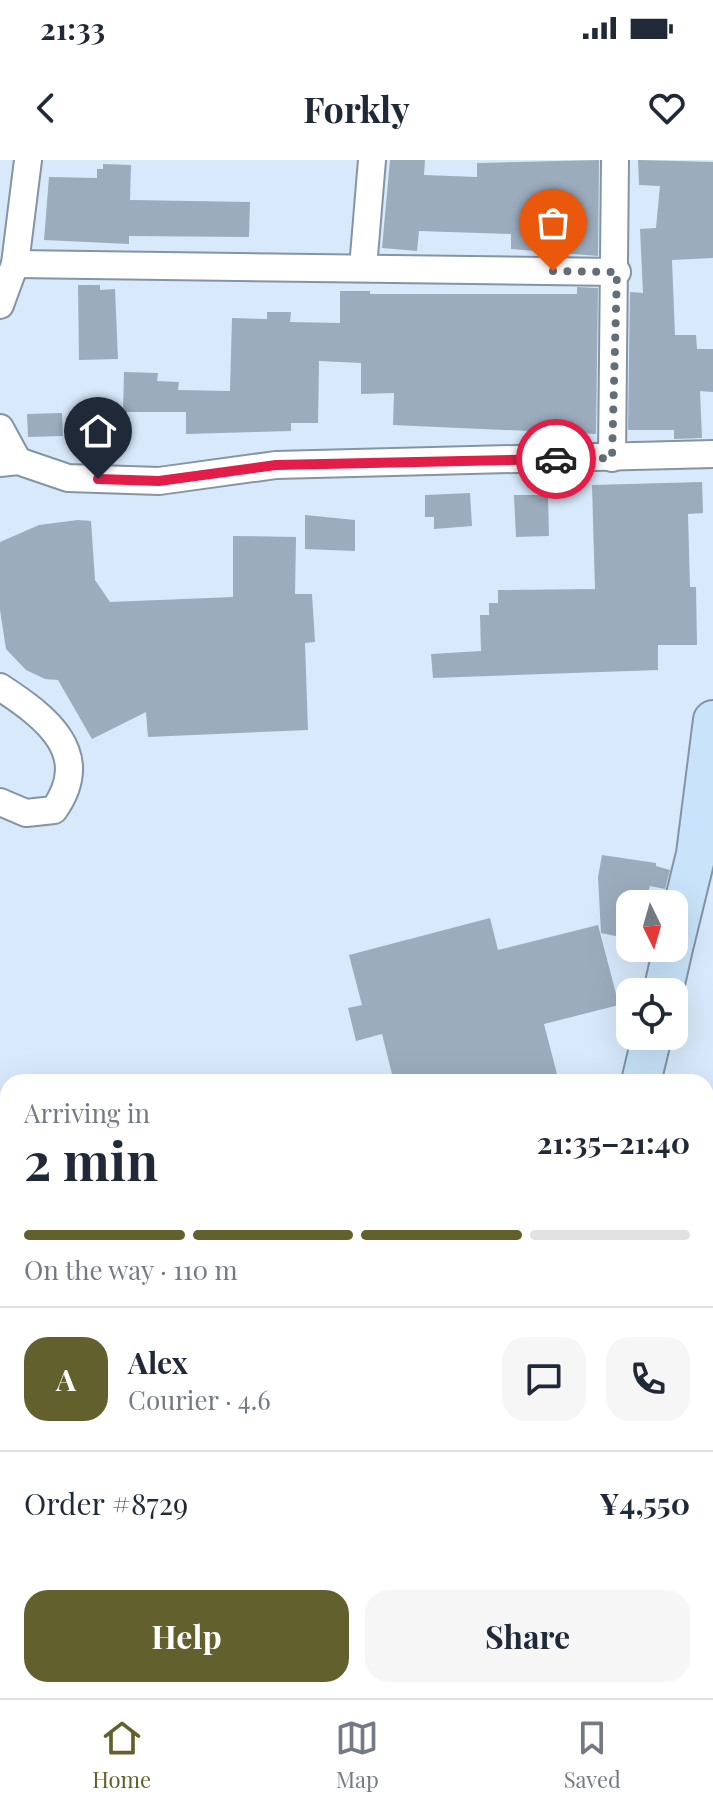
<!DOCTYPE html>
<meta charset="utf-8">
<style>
:root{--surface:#fff;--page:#f6f6f7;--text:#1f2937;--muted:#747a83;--line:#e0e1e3;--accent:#62602c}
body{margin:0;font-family:"Playfair Display",serif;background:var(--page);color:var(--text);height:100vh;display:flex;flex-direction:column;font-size:30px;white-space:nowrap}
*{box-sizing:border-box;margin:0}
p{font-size:26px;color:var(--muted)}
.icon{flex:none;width:44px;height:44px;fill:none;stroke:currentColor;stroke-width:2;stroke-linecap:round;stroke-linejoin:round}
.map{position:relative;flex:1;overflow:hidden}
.side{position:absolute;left:0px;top:914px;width:714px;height:624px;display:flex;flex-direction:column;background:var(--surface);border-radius:24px 24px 0 0;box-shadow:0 8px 32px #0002}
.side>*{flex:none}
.needle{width:52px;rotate:175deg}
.controls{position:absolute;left:616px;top:730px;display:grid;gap:16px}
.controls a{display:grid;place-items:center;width:72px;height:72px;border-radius:16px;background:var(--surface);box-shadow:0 8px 32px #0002;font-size:40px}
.pin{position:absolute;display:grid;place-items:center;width:68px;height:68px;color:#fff;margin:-82px -34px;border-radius:50% 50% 50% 0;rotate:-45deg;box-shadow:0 0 8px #0007}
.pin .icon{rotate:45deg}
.courier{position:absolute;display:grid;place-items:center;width:80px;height:80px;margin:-40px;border:6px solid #e11d48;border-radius:50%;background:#fff;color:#222;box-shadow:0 2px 10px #0007}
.summary em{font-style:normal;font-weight:700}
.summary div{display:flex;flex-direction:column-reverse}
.summary{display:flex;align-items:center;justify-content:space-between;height:136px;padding:0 24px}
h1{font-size:52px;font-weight:700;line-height:60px}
.bar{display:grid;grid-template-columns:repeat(4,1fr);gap:12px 8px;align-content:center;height:96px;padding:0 24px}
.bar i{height:10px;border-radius:6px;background:var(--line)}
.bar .on{background:var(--accent)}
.bar p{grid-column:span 4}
.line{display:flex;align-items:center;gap:20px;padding:0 24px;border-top:2px solid var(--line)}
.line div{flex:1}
.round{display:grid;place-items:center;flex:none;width:84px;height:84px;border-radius:24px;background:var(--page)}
.action{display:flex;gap:16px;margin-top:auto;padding:16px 24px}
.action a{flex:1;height:92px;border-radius:24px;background:var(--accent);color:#fff;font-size:32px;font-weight:700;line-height:92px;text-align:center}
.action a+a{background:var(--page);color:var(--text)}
.status{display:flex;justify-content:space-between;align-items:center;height:56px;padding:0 40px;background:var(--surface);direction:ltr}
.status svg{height:22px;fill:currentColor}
header{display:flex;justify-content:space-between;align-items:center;height:104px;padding:0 24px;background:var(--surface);font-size:36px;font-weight:700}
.menu{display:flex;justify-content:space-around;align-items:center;height:112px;border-top:2px solid var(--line);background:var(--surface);font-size:22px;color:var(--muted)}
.menu a{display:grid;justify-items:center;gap:4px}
.menu .on{color:var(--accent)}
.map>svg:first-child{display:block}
</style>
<div class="status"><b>21:33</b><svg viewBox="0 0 49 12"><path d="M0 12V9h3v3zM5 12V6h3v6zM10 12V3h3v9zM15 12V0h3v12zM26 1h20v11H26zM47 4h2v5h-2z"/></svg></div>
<header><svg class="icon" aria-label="back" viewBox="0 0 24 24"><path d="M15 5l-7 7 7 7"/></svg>Forkly<svg class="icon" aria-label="heart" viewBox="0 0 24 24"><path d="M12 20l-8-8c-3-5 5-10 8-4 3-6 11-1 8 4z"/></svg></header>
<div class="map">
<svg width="713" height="1538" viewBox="0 0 713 1538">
<rect width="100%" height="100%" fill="#d7e9fb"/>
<g fill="#9bacbd">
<path d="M 390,0 L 425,0 L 424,15 L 477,17 L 477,3 L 599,0 L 598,96 L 511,89 L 511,74 L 419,71 L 417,91 L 382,88 Z"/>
<path d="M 638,0 L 713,2 L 713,98 L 672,100 L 675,175 L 696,175 L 697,189 L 713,189 L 713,232 L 700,231 L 702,278 L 674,279 L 674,270 L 628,270 L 630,132 L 643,133 L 640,69 L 656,68 L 660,26 L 639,25 Z"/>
<path d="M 103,4 L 131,5 L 130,40 L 250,42 L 249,77 L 129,76 L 129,84 L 44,80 L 49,17 L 97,18 L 97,9 L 103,9 Z"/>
<path d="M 78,125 L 100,125 L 100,130 L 115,129 L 118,199 L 79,200 Z"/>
<path d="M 577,127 L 598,128 L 596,274 L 393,265 L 394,233 L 361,234 L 361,203 L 319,201 L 318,263 L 291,263 L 291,271 L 186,274 L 186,252 L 123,252 L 124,212 L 158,213 L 157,221 L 179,222 L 178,230 L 230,231 L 232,158 L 267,159 L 267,152 L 291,152 L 290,162 L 340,163 L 340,131 L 370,131 L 370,134 L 577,134 Z"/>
<path d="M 62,253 L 63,276 L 28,277 L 27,254 Z"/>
<path d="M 702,322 L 703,353 L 688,354 L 690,427 L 696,427 L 697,485 L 658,485 L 658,510 L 433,518 L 431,494 L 481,491 L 480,455 L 489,455 L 489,443 L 498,443 L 498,430 L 595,429 L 592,325 Z"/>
<path d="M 470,333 L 472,366 L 434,369 L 434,357 L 425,357 L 425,335 Z"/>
<path d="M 514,335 L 548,335 L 549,376 L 516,377 Z"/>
<path d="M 305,355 L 355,360 L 355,391 L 305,389 Z"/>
<path d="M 78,360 L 91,361 L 95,420 L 110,442 L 233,437 L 233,376 L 296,377 L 295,434 L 312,434 L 315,482 L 305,483 L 308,570 L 148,577 L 146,552 L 92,579 L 58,520 L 45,519 L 26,510 L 6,489 L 0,450 L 0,382 L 39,365 Z"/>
<path d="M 602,695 L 656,703 L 656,706 L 670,710 L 665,729 L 650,726 L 647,736 L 630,733 L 630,779 L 601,773 L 598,717 Z"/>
<path d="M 490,758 L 498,790 L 598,765 L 619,845 L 544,864 L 558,918 L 542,922 L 394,922 L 382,874 L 356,881 L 348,848 L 362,845 L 349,795 Z"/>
</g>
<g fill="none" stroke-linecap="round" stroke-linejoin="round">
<g stroke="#8394a4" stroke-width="18">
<path id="lane" d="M 706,1248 L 713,1249"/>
</g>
<g stroke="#8394a4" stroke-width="30">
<g id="street">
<path d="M 15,104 L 617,112"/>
<path d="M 363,108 L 372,0"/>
<path d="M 0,145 L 15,104 L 28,0"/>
<path d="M 0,268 L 18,301"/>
<path d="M 612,298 L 615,0"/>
<path d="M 0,303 L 18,301 L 68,318 L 159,321 L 276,305 L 713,294"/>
<path d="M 0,527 C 46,557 94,593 54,650 L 26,653 L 0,642"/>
</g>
</g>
<g stroke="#8394a4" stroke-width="42">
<g id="secondary">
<path d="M 674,784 L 696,694 L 713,560"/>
<path d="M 663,832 L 673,788"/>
<path d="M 641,922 L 652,876"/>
<path d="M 634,1530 L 635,1538"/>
</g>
</g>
<use href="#lane" stroke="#fff" stroke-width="14"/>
<use href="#street" stroke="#fff" stroke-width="26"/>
<use href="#secondary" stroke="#c9e4fa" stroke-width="38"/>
</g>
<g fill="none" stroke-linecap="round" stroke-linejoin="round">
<path stroke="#636e78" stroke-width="8" stroke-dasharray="0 14.4" d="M 553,111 L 617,112 L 612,298 L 556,299"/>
<path stroke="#e11d48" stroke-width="10" d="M 98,319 L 159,321 L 276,305 L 556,299"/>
</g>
</svg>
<div class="controls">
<a><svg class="needle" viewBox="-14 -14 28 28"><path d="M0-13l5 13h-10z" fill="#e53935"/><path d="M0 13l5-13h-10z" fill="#747a83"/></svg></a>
<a><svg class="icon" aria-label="locate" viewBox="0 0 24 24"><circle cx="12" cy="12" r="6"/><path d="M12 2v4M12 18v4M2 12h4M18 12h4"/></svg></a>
</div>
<div class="pin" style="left:553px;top:111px;background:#ea580c"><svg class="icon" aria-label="bag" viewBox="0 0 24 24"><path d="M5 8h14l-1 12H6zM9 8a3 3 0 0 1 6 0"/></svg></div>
<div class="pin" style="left:98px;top:319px;background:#1f2937"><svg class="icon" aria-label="home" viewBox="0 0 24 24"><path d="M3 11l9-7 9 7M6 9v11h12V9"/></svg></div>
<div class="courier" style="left:556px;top:299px"><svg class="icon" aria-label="car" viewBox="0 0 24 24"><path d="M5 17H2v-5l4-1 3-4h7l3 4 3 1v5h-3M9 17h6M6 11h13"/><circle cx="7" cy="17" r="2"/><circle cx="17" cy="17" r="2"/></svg></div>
<section class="side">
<div class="summary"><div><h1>2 min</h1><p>Arriving in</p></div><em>21:35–21:40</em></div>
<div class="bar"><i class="on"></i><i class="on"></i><i class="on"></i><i></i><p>On the way · 110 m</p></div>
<div class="line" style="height:144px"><b class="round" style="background:var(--accent);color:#fff">A</b><div><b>Alex</b><p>Courier · 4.6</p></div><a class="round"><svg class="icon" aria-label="chat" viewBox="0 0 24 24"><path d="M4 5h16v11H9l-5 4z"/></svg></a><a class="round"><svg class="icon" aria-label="phone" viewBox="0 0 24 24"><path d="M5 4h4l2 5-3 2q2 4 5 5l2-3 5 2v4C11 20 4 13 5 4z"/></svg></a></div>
<div class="line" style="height:104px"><div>Order #8729</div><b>¥4,550</b></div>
<div class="action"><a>Help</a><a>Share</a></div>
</section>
</div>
<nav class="menu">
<a class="on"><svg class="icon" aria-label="home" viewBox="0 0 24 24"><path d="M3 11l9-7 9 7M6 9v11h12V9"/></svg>Home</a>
<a><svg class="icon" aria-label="map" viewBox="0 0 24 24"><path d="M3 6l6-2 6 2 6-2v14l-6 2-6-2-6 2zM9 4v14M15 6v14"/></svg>Map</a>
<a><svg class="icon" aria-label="saved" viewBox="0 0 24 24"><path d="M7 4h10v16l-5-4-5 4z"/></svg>Saved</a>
</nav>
